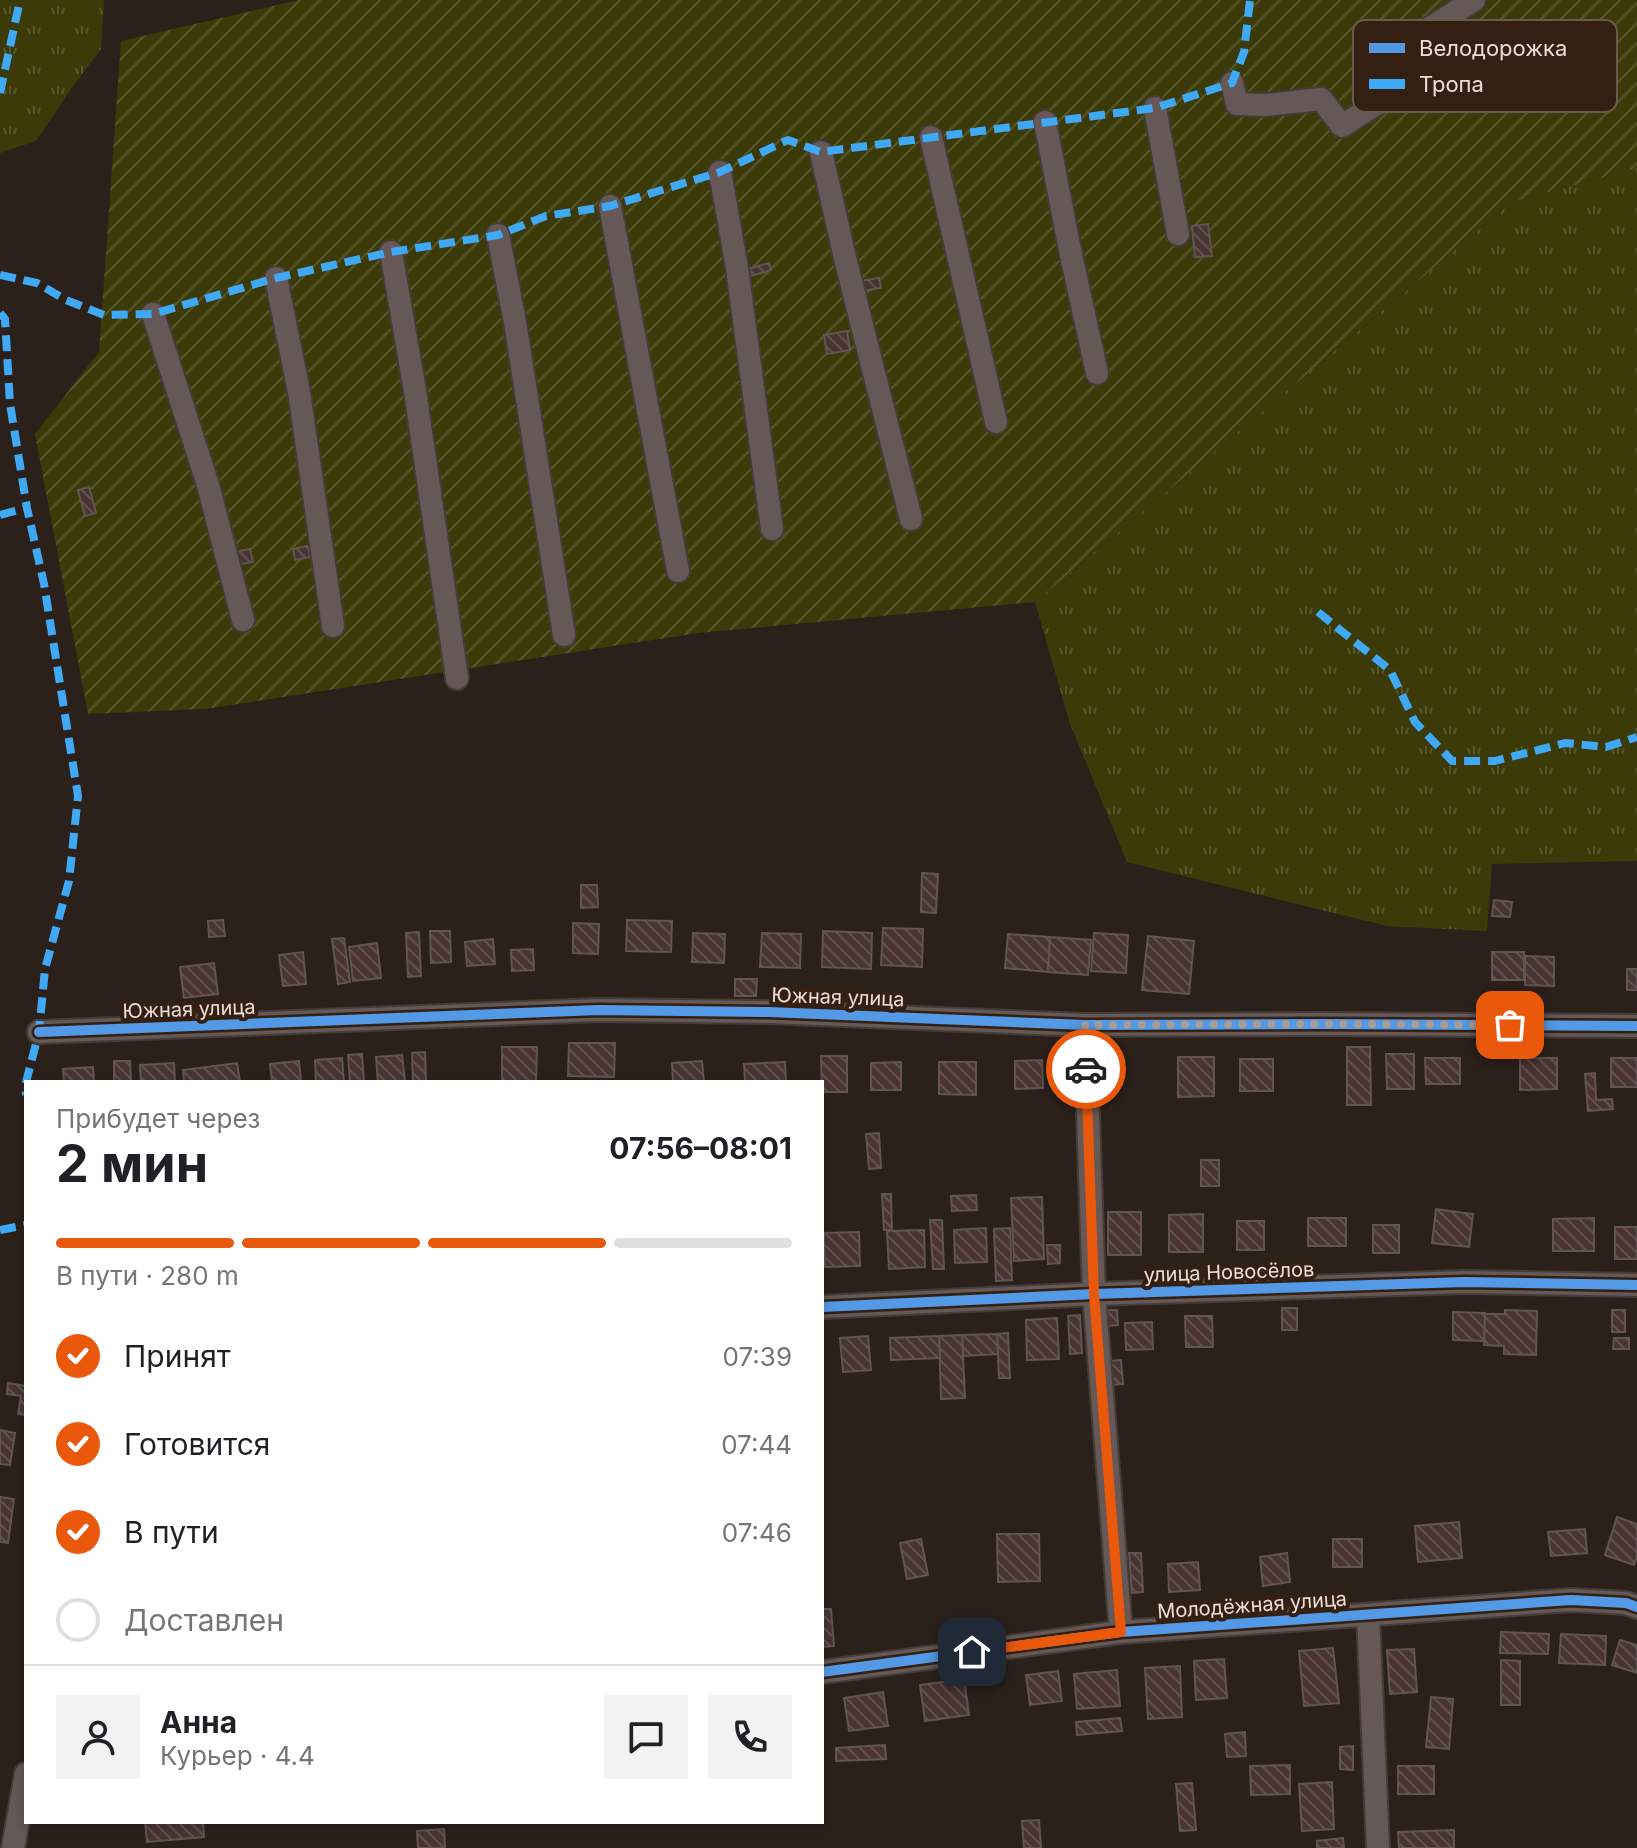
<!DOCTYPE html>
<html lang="ru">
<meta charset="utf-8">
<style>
:root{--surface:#fff;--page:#f2f2f2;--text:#202124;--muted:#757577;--line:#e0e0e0;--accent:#ea580c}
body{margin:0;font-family:Inter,sans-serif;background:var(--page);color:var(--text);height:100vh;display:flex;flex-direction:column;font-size:30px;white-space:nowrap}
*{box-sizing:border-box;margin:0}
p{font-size:26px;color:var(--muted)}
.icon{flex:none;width:44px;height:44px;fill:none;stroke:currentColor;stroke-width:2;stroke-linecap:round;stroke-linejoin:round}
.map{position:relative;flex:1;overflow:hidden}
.side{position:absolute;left:24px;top:1080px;width:800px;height:744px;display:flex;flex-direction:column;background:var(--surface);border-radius:0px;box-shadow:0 4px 12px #0003}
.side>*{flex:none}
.pin{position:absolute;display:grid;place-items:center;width:68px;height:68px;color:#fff;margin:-34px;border-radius:16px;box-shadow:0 4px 12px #0006}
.courier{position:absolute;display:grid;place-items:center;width:80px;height:80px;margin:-40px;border:6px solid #ea580c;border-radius:50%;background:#fff;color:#222;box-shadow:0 2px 10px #0007}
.headline em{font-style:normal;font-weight:700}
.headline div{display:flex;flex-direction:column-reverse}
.headline{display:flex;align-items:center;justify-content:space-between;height:136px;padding:0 32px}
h1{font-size:52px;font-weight:700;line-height:60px}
.bar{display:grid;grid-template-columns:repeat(4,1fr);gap:12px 8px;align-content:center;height:96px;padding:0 32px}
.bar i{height:10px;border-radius:6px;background:var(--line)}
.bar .active{background:var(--accent)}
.bar p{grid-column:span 4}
.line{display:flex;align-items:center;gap:20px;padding:0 32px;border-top:2px solid var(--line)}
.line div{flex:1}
.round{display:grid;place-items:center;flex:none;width:84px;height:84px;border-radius:0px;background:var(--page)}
ol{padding:0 32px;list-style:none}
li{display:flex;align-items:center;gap:24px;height:88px}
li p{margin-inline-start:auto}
li .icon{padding:8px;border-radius:50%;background:var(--accent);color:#fff;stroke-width:4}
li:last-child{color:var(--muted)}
li i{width:44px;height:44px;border:4px solid var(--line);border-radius:50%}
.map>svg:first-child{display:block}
</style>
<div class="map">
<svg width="1637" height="1848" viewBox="0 0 1637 1848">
<defs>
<pattern id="grass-tufts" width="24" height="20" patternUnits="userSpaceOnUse" patternTransform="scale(2)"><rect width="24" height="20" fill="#3b3a08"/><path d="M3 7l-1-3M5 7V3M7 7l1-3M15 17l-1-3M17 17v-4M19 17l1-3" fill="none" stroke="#58562b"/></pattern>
<pattern id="garden-furrows" width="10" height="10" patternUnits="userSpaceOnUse" patternTransform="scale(2)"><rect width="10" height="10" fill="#3b3a08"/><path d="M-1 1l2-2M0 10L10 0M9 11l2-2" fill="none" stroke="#58562b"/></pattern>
<pattern id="building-back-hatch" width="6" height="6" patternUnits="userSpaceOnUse" patternTransform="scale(2)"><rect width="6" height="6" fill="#493432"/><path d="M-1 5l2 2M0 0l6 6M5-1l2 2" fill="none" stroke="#63514f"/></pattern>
</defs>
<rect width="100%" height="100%" fill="#2c211a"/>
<g fill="url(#grass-tufts)">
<path d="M 0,0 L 104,0 L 101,49 L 73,86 L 36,141 L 0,153 Z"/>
<path d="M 1637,168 L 1637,861 L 1492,864 L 1487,931 L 1387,926 L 1127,862 L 1070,724 L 1035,602 L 1512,202 Z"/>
</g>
<path fill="url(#garden-furrows)" d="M 299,0 L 1637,0 L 1637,168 L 1512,202 L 1035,602 L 698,633 L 205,709 L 88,714 L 35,434 L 99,352 L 121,41 Z"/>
<g fill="url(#building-back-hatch)" stroke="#605552" stroke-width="2">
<path d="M 1208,224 L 1212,256 L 1195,257 L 1192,226 Z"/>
<path d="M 769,263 L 771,270 L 751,276 L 748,269 Z"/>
<path d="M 879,278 L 881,288 L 862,291 L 860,281 Z"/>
<path d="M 847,331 L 850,350 L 827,354 L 824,335 Z"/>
<path d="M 89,487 L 96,513 L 85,516 L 78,490 Z"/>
<path d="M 308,546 L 310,557 L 295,560 L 293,549 Z"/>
<path d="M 250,549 L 253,562 L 236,565 L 234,552 Z"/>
<path d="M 922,873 L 938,874 L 936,913 L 921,912 Z"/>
<path d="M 581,885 L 597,885 L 598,907 L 581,908 Z"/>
<path d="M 1494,900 L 1512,902 L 1510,917 L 1492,916 Z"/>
<path d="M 223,920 L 225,936 L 209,937 L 208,921 Z"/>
<path d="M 627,920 L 672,921 L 671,952 L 626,951 Z"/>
<path d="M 573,923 L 599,924 L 598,954 L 573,953 Z"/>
<path d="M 883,928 L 923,929 L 922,967 L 881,965 Z"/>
<path d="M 430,931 L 450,931 L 451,962 L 431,963 Z"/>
<path d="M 823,931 L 872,933 L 871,969 L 822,967 Z"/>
<path d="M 419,932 L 421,976 L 408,977 L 406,933 Z"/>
<path d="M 693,933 L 725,934 L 724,963 L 692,962 Z"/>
<path d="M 762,933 L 801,934 L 800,968 L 760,967 Z"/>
<path d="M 1094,933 L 1128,935 L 1126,973 L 1091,971 Z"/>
<path d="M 1008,934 L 1050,937 L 1048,972 L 1005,968 Z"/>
<path d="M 1148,936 L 1194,941 L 1189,994 L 1142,990 Z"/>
<path d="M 1050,937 L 1091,940 L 1088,975 L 1048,972 Z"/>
<path d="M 344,938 L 350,982 L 338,984 L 332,939 Z"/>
<path d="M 493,939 L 495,964 L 467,966 L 465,942 Z"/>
<path d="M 377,943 L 381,978 L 353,981 L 349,947 Z"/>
<path d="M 533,949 L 534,970 L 512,971 L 511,950 Z"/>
<path d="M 303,952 L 306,984 L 283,986 L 279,955 Z"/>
<rect x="1492" y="952" width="32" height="28"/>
<path d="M 1525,956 L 1554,957 L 1554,986 L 1525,985 Z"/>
<path d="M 214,963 L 218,994 L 184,998 L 180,967 Z"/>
<rect x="1627" y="969" width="10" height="21"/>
<path d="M 735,979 L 757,979 L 756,996 L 735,996 Z"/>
<path d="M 569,1043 L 615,1043 L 614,1077 L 568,1076 Z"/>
<path d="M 502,1047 L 537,1047 L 536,1082 L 502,1082 Z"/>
<path d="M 1347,1047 L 1370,1047 L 1371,1105 L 1347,1105 Z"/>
<path d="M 425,1052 L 426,1082 L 413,1082 L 412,1053 Z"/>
<path d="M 362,1054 L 364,1082 L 350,1082 L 348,1055 Z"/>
<path d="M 1386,1054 L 1414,1054 L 1414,1089 L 1387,1089 Z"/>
<path d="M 402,1055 L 405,1082 L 378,1082 L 376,1057 Z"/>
<path d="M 821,1056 L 847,1056 L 847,1092 L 822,1092 Z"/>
<path d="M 1178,1057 L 1214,1057 L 1214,1096 L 1178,1097 Z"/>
<path d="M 342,1058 L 344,1082 L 316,1082 L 315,1060 Z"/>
<path d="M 1425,1058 L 1460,1058 L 1460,1084 L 1426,1084 Z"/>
<path d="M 1520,1058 L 1557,1058 L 1557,1089 L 1520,1090 Z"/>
<rect x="1611" y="1058" width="26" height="29"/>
<rect x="1240" y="1059" width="33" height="32"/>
<path d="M 1042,1060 L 1043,1088 L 1015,1089 L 1015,1061 Z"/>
<path d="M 114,1061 L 130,1061 L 131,1082 L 114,1082 Z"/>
<path d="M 299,1061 L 301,1082 L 272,1082 L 270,1064 Z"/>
<path d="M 702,1061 L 704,1082 L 673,1082 L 672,1063 Z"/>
<path d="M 785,1062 L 786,1082 L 745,1082 L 744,1064 Z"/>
<path d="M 901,1062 L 901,1090 L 871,1090 L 871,1063 Z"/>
<path d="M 939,1062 L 976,1062 L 976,1095 L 939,1094 Z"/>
<path d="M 174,1063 L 175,1082 L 141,1082 L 140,1065 Z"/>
<path d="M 237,1063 L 240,1082 L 184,1082 L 183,1070 Z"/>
<path d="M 93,1067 L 94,1082 L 64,1082 L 63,1069 Z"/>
<path d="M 1595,1073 L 1596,1100 L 1612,1099 L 1613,1109 L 1588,1111 L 1585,1074 Z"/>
<path d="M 879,1133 L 881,1168 L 869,1169 L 866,1134 Z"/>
<rect x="1201" y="1160" width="18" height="26"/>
<path d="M 882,1194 L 891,1194 L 892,1230 L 884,1230 Z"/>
<path d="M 976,1195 L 977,1210 L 952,1211 L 951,1196 Z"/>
<path d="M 1042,1197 L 1044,1259 L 1014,1261 L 1011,1198 Z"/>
<path d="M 1436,1209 L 1473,1214 L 1469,1247 L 1432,1243 Z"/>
<rect x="1108" y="1212" width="33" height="43"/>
<path d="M 1203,1214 L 1203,1252 L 1169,1252 L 1169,1215 Z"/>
<rect x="1308" y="1218" width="38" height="28"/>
<path d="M 1594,1218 L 1594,1251 L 1553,1251 L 1553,1219 Z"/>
<path d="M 930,1220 L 942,1220 L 944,1269 L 933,1269 Z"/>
<rect x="1237" y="1221" width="27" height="29"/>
<rect x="1373" y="1225" width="26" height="28"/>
<rect x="1615" y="1227" width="22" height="32"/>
<path d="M 986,1228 L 987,1262 L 955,1263 L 954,1230 Z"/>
<path d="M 1010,1228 L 1012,1280 L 996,1281 L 994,1229 Z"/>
<path d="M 924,1230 L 925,1267 L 889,1269 L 887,1231 Z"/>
<path d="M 859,1232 L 860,1266 L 825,1267 L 824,1233 Z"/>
<path d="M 1047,1245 L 1060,1245 L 1060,1263 L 1048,1264 Z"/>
<rect x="1282" y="1308" width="15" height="22"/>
<path d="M 1105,1310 L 1117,1310 L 1118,1325 L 1106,1326 Z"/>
<path d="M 1505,1310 L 1537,1311 L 1536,1355 L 1504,1354 L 1504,1346 L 1484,1345 L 1485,1314 L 1505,1314 Z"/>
<rect x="1612" y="1310" width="13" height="22"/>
<path d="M 1453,1312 L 1485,1313 L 1484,1341 L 1453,1340 Z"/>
<path d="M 1080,1315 L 1082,1353 L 1070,1354 L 1068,1316 Z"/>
<path d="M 1185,1316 L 1212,1316 L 1213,1347 L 1186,1347 Z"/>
<path d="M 1057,1318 L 1059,1359 L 1027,1360 L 1026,1320 Z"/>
<path d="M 1152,1322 L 1153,1349 L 1126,1350 L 1125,1323 Z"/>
<path d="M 1008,1333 L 1010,1378 L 999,1378 L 997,1334 Z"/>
<path d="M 997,1334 L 998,1354 L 963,1356 L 962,1335 Z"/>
<path d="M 962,1335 L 965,1398 L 941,1399 L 939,1336 Z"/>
<path d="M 868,1336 L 871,1370 L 843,1372 L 840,1338 Z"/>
<path d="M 939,1336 L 940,1358 L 891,1360 L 890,1338 Z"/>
<path d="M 1614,1338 L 1629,1338 L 1629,1349 L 1613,1349 Z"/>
<path d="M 1121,1360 L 1123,1384 L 1111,1385 L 1109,1361 Z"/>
<path d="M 8,1383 L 26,1386 L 26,1415 L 18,1414 L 21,1396 L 7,1394 Z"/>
<path d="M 0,1430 L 15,1433 L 10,1465 L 0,1464 Z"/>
<path d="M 0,1497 L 14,1499 L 8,1543 L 0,1542 Z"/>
<path d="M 1617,1517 L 1637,1524 L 1637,1557 L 1634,1565 L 1605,1555 Z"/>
<path d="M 1459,1522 L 1462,1558 L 1418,1562 L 1415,1526 Z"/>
<path d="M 1585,1529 L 1587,1553 L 1551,1556 L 1548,1532 Z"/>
<path d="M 997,1534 L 1039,1534 L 1040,1581 L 998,1582 Z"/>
<path d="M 921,1539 L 928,1575 L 907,1579 L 900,1543 Z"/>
<rect x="1333" y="1539" width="29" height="28"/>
<path d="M 1129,1553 L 1141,1553 L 1143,1592 L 1132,1593 Z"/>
<path d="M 1287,1553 L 1290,1582 L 1263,1586 L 1260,1557 Z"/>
<path d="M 1198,1562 L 1200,1590 L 1169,1592 L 1168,1564 Z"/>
<path d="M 822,1609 L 831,1609 L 834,1646 L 822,1647 Z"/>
<path d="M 1501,1632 L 1549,1634 L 1548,1654 L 1500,1653 Z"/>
<path d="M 1561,1634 L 1606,1636 L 1605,1665 L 1559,1663 Z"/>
<path d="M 1620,1640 L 1637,1645 L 1637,1673 L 1612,1665 Z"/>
<path d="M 1333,1648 L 1339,1703 L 1304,1706 L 1299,1651 Z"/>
<path d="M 1414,1649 L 1417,1692 L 1390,1694 L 1387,1650 Z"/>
<path d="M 1224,1659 L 1227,1698 L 1196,1700 L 1194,1661 Z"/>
<path d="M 1501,1660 L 1520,1661 L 1520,1705 L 1501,1705 Z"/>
<path d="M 1180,1666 L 1182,1717 L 1148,1719 L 1145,1668 Z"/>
<path d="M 1117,1670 L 1120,1706 L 1077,1709 L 1074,1674 Z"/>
<path d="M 1058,1671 L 1062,1701 L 1030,1705 L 1026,1675 Z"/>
<path d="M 964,1679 L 969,1715 L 925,1721 L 920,1685 Z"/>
<path d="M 883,1692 L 888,1726 L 849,1731 L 844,1698 Z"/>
<path d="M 1431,1697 L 1453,1699 L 1449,1749 L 1426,1747 Z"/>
<path d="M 1120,1718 L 1122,1731 L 1077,1735 L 1076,1722 Z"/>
<path d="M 1245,1732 L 1246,1756 L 1227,1757 L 1225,1734 Z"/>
<path d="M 885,1745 L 886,1759 L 836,1761 L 836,1748 Z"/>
<path d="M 1353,1746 L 1353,1770 L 1340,1769 L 1340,1747 Z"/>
<path d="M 1290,1765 L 1290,1794 L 1251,1795 L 1250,1766 Z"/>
<rect x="1398" y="1766" width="36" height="28"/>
<path d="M 1332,1782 L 1334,1829 L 1302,1831 L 1299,1784 Z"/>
<path d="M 1192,1783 L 1196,1830 L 1180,1831 L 1176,1784 Z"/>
<path d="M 1039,1820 L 1041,1848 L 1024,1848 L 1022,1821 Z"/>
<path d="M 145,1822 L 203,1822 L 204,1837 L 147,1842 Z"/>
<path d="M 444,1829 L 445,1848 L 418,1848 L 417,1831 Z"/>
<path d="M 1454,1830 L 1454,1848 L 1399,1848 L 1398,1832 Z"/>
<path d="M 1343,1838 L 1344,1848 L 1317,1848 L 1317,1841 Z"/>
</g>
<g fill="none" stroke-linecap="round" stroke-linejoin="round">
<g stroke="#453c36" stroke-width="26">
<g id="minor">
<path d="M 1232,83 L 1237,104 L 1265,105 L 1321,99 L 1342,126 L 1423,74 L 1419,35 L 1474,0"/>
<path d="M 1155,108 L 1178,234"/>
<path d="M 1045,122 L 1071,255 L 1097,373"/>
<path d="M 931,137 L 996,422"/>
<path d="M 821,152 L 845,258 L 911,519"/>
<path d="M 720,172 L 737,268 L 772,529"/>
<path d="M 610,206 L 678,571"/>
<path d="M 498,235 L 515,322 L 564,635"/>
<path d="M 391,252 L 415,391 L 457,678"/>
<path d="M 276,278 L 299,392 L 333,626"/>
<path d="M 153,314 L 208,485 L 243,620"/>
<path d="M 1085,1025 L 1094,1294 L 1121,1632"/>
<path d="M 39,1032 L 598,1010 L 769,1012 L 1085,1025 L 1321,1024 L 1637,1026"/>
<path d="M 822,1307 L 1094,1294 L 1464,1282 L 1637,1285"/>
<path d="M 1368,1615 L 1378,1848"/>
<path d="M 822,1672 L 1121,1632 L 1571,1600 L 1626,1603 L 1637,1607"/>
<path d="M 13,1848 L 26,1774"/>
</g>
</g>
<use href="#minor" stroke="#655857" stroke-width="22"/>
<g stroke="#3fa9f5" stroke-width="8" stroke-dasharray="16 8" stroke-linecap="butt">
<path d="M 0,93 L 20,0"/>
<path d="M 0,275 L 37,283 L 66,300 L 104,315 L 153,314 L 276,278 L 391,252 L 498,235 L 546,216 L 610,206 L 720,172 L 788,140 L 821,152 L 1155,108 L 1232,83 L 1244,52 L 1250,0"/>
<path d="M 0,313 L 5,319 L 10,404 L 27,508 L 44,584 L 78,796 L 69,881 L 45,969 L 39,1032 L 25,1086 L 26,1095"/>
<path d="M 0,515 L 27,508"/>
<path d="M 1318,612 L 1390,670 L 1415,722 L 1452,761 L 1495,761 L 1565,743 L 1606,747 L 1637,737"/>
<path d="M 0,1230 L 26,1225"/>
</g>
<g stroke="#342012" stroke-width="15">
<g id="cycleway">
<path d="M 39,1032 L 598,1010 L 769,1012 L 1085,1025 L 1321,1024 L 1637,1026"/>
<path d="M 822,1307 L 1094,1294 L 1464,1282 L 1637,1285"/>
<path d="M 822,1672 L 1121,1632 L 1571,1600 L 1626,1603 L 1637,1607"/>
</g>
</g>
<use href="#cycleway" stroke="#5399e6" stroke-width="10"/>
</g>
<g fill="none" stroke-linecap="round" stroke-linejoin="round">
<path stroke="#a99c94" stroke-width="8" stroke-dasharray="0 14.4" d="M 1086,1069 L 1085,1025 L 1321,1024 L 1510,1025"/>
<path stroke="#ea580c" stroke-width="10" d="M 972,1652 L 1121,1632 L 1094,1294 L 1086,1069"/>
</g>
<g text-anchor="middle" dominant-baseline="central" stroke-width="8" stroke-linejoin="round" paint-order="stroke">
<g font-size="20" fill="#ecded5" stroke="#342012">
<text transform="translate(838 997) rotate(2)">Южная улица</text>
<text transform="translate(189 1009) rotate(-2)">Южная улица</text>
<text transform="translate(1229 1272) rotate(-2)">улица Новосёлов</text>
<text transform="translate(1252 1605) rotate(-4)">Молодёжная улица</text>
</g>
</g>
<rect x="1353" y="20" width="264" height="92" rx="12" fill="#342012" stroke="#6b594c" stroke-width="2"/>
<rect x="1369" y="43" width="36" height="10" fill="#5399e6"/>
<rect x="1369" y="79" width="36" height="10" fill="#3fa9f5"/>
<g font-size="22" fill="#ecded5">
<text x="1419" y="56">Велодорожка</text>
<text x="1419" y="92">Тропа</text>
</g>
</svg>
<div class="pin" style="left:1510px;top:1025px;background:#ea580c"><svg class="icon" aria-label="bag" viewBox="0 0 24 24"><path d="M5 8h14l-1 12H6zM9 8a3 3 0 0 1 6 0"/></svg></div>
<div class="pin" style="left:972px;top:1652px;background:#1f2937"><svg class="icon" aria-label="home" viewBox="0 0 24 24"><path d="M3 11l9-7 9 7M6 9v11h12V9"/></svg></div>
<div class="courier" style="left:1086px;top:1069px"><svg class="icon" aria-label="car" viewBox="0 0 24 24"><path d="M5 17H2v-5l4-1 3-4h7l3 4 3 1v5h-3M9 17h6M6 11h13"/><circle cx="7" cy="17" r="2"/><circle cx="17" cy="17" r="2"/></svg></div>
<section class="side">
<div class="headline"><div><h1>2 мин</h1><p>Прибудет через</p></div><em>07:56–08:01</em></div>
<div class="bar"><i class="active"></i><i class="active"></i><i class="active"></i><i></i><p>В пути · 280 m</p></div>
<ol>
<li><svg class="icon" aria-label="check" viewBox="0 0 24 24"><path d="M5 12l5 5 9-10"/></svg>Принят<p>07:39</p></li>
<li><svg class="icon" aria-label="check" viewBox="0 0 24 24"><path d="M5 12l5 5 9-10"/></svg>Готовится<p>07:44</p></li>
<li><svg class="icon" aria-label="check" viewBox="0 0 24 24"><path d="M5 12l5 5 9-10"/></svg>В пути<p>07:46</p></li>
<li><i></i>Доставлен</li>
</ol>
<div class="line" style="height:144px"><a class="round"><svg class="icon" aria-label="person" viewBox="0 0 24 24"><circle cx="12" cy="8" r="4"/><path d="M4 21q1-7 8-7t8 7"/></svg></a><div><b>Анна</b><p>Курьер · 4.4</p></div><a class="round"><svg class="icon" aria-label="chat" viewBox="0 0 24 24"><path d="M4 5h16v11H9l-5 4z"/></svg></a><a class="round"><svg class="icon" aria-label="phone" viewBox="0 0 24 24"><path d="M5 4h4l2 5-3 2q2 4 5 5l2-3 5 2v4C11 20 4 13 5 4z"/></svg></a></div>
</section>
</div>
